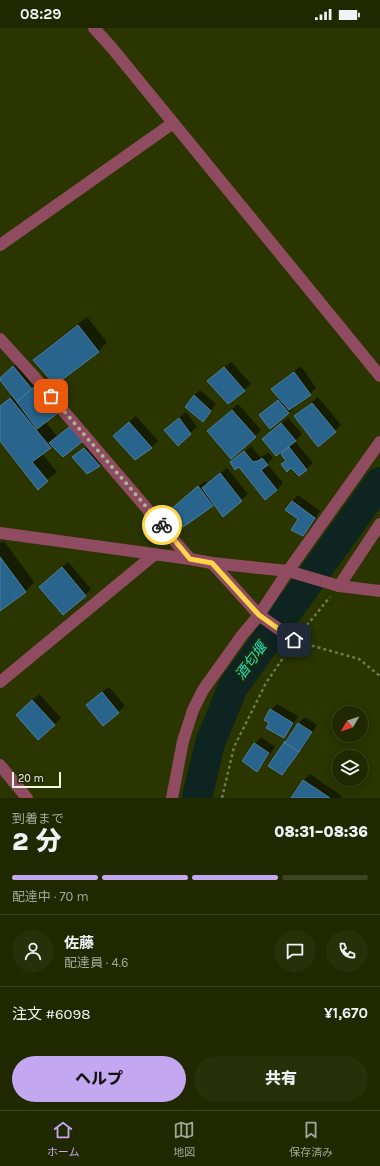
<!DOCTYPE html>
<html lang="ja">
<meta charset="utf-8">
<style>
:root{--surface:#202800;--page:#28300a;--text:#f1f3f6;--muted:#a2a699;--line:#3d4422;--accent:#c4a7f1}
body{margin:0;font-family:Karla,"Noto Sans JP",sans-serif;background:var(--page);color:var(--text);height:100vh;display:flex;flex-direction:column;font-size:15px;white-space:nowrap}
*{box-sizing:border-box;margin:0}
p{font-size:13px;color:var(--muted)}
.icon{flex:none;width:22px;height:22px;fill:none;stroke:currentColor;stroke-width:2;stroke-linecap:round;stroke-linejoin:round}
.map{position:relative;height:770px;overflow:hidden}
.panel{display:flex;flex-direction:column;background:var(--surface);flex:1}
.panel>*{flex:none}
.needle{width:26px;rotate:231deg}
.controls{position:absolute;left:332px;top:678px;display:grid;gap:8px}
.controls a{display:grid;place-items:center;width:36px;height:36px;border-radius:50%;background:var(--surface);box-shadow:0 2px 10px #0003,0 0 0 1px var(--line);font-size:20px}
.scale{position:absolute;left:12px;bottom:10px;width:49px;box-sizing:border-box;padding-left:4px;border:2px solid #f0f9dd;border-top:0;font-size:11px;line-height:14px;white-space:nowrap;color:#f0f9dd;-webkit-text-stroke:3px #222a04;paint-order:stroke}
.pin{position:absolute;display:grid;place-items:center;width:34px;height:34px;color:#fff;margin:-17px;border-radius:8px;box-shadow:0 2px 6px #0006}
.courier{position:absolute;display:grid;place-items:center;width:40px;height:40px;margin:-20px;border:3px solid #ffd54a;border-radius:50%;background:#fff;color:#222;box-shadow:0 1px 5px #0007}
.overview em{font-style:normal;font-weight:800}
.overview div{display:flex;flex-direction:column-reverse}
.overview{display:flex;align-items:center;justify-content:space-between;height:68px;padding:0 12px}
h1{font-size:26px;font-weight:800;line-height:30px}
.bar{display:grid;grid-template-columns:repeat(4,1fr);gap:6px 4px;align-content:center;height:48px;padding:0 12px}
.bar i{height:5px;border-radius:3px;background:var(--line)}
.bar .active{background:var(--accent)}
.bar p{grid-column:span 4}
.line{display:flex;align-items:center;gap:10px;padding:0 12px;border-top:1px solid var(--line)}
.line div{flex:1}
.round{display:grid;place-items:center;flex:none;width:42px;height:42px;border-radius:21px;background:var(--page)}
.button{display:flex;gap:8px;margin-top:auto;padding:8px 12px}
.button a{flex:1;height:46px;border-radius:24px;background:var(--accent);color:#111;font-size:16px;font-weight:800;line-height:46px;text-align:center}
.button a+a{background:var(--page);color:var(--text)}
.status{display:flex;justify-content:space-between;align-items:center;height:28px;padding:0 20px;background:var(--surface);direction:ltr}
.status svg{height:11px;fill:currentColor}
.tabs{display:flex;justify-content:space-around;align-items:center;height:56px;border-top:1px solid var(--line);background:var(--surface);font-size:11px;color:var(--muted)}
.tabs a{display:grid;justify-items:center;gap:2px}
.tabs .active{color:var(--accent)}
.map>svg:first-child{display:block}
</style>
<div class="status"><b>08:29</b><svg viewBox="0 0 49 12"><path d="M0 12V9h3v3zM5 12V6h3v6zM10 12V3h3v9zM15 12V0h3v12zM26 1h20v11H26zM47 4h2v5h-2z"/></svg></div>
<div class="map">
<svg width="380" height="770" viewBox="0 0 380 770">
<rect width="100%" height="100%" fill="#2a3500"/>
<g fill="#0007">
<path d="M 87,289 L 107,314 L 99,323 L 55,356 L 34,332 L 43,323 Z"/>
<path d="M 20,333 L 39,356 L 45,393 L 57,408 L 75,393 L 88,406 L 52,417 L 42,426 L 57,444 L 38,460 L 0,411 L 0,377 L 13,367 L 6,344 Z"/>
<path d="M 231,334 L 251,356 L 244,362 L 215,347 Z"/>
<path d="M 301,338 L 316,360 L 310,366 L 294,377 L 295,379 L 289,385 L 267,381 L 280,370 L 272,361 L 279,355 Z"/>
<path d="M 200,362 L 216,376 L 203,392 L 194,368 Z"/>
<path d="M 318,369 L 341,397 L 335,403 L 302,382 Z"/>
<path d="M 238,376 L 261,402 L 255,408 L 214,397 Z"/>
<path d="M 186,384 L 197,399 L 178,416 L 165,402 Z"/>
<path d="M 136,388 L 158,413 L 152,419 L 135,431 L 120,402 Z"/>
<path d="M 288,390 L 302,406 L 295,413 L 313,435 L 299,447 L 291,439 L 283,436 L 286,433 L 282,426 L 290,419 L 289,418 L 263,411 L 269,405 Z"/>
<path d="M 90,415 L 105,431 L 99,437 L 87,445 L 74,429 Z"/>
<path d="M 251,418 L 260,429 L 265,427 L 269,425 L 273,430 L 267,436 L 283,455 L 277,462 L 240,437 L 231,434 Z"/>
<path d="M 227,440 L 248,466 L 223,488 L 214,475 L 212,477 L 178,476 L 205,453 L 207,456 Z"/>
<path d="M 298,467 L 320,483 L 309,500 L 302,507 L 300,491 L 292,473 Z"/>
<path d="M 4,513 L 34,554 L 26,563 L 0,582 L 0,515 Z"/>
<path d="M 68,534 L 91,561 L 85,567 L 40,559 Z"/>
<path d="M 109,659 L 125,678 L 104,697 L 93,671 Z"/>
<path d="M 39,666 L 61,690 L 39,711 L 23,681 Z"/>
<path d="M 277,676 L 298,688 L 290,702 L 284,708 L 271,694 L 271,682 Z"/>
<path d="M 305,689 L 317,697 L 305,717 L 288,740 L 281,746 L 286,714 L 299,695 Z"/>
<path d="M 261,709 L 275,719 L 263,736 L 257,742 L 243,733 L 255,716 Z"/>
<path d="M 310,746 L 342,768 L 341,770 L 292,770 L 304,752 Z"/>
</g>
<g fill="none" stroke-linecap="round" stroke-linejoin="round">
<path stroke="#0e2421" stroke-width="30" d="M 197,770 L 210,715 L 233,659 L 380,454"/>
</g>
<g fill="#28648c" stroke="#4f7ea1">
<path d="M 78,297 L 99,324 L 55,357 L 33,332 Z"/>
<path d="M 13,338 L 32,361 L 17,374 L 0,352 L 0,350 Z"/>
<path d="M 224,339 L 245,363 L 228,376 L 207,353 Z"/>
<path d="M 294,344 L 311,367 L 289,382 L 271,361 Z"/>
<path d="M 36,357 L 58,385 L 37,401 L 17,374 Z"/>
<path d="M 194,367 L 211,383 L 203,394 L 185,379 Z"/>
<path d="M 10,370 L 51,420 L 32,434 L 48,453 L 38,462 L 0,413 L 0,378 Z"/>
<path d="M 278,372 L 289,385 L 270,401 L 259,387 Z"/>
<path d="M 312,375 L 336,404 L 318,419 L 294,388 Z"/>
<path d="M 232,382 L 256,409 L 231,431 L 207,403 Z"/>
<path d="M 179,390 L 191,406 L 178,418 L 164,402 Z"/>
<path d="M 129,394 L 152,420 L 135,432 L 113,408 Z"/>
<path d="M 281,395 L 296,413 L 276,428 L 262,411 Z"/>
<path d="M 69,399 L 83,413 L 63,429 L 49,415 Z"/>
<path d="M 289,419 L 307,442 L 299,448 L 291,440 L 287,444 L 281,436 L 286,433 L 281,426 Z"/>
<path d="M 84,420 L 100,438 L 87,446 L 72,429 Z"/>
<path d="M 244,423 L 253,434 L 258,433 L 262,430 L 268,437 L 261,442 L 277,462 L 265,472 L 239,439 L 235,442 L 230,434 Z"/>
<path d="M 220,445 L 242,473 L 223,489 L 202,460 Z"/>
<path d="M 198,458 L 213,478 L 183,499 L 170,482 Z"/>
<path d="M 292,473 L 315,490 L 303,508 L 291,502 L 298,491 L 285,482 Z"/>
<path d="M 0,529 L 26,564 L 0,583 Z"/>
<path d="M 62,539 L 86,568 L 63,587 L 39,559 Z"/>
<path d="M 102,664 L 119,685 L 103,698 L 86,677 Z"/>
<path d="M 32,672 L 55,697 L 38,712 L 16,687 Z"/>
<path d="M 270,681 L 293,695 L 284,710 L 266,700 L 269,695 L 264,692 Z"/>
<path d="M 298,695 L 312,704 L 299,724 L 285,715 Z"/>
<path d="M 285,713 L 285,715 L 299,724 L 282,747 L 268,738 Z"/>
<path d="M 254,715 L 269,725 L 257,744 L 242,733 Z"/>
<path d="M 303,752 L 330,770 L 291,770 Z"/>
</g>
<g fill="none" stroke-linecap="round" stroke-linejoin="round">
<g stroke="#6e794c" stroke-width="2.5" stroke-dasharray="3 3" stroke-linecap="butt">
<path d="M 303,602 L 330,569"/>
<path d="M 306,616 L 359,631 L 380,648"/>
<path d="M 222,770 L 234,719 L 266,655 L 287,624"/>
</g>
<g stroke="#8f4b60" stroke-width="12">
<path d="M 94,0 L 112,20 L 380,348"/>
<path d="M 0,217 L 173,95"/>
<path d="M 0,311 L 31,345 L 190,531"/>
<path d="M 0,505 L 190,531 L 212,535 L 288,543 L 339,558 L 380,563"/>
<path d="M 212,535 L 259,587 L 294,612"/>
<path d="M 339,558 L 380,496"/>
<path d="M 0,654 L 155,526"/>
<path d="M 0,737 L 27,770"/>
<path d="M 172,770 L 183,713 L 193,682 L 203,662 L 243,606 L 259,587 L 288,543 L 380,414"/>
</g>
</g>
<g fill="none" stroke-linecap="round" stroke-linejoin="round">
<path stroke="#abb490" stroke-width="4" stroke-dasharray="0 7.2" d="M 51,368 L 162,497"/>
<path stroke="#ffd54a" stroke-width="5" d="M 162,497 L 190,531 L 212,535 L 259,587 L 294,612"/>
</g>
<g text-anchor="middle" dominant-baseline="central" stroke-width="3.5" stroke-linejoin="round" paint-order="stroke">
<g font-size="14" font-style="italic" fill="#1be0c8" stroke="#222a04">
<text transform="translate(251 633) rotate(-54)">酒匂堰</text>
</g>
</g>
</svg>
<div class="controls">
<a><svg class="needle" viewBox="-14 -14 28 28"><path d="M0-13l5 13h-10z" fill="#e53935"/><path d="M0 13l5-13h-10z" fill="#a2a699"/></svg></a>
<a><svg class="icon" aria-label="layers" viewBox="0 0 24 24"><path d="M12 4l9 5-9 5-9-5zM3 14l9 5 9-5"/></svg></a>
</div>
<div class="scale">20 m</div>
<div class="pin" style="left:51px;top:368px;background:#ea580c"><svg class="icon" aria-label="bag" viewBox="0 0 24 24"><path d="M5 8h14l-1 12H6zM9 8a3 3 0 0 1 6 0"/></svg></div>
<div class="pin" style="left:294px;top:612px;background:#1f2937"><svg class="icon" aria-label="home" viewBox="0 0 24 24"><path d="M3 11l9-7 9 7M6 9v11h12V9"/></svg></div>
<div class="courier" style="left:162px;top:497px"><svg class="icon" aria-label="bike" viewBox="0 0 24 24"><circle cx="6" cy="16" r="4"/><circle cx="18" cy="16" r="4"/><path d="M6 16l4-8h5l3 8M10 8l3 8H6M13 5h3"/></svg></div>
</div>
<section class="panel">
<div class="overview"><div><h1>2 分</h1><p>到着まで</p></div><em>08:31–08:36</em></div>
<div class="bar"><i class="active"></i><i class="active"></i><i class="active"></i><i></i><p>配達中 · 70 m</p></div>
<div class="line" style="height:72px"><a class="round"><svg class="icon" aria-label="person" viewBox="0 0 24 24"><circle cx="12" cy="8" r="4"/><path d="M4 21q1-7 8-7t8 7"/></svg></a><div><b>佐藤</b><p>配達員 · 4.6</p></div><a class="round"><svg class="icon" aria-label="chat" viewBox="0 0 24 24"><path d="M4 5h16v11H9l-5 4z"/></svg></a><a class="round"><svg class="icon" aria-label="phone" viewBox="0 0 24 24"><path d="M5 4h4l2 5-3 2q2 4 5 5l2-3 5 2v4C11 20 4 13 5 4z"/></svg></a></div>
<div class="line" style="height:52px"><div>注文 #6098</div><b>¥1,670</b></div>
<div class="button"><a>ヘルプ</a><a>共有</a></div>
</section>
<nav class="tabs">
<a class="active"><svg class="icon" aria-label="home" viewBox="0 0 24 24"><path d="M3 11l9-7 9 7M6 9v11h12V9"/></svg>ホーム</a>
<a><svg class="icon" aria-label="map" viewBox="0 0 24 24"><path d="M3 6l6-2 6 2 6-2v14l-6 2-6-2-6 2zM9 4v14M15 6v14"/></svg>地図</a>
<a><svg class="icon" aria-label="saved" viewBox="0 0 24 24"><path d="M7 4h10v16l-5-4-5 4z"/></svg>保存済み</a>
</nav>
